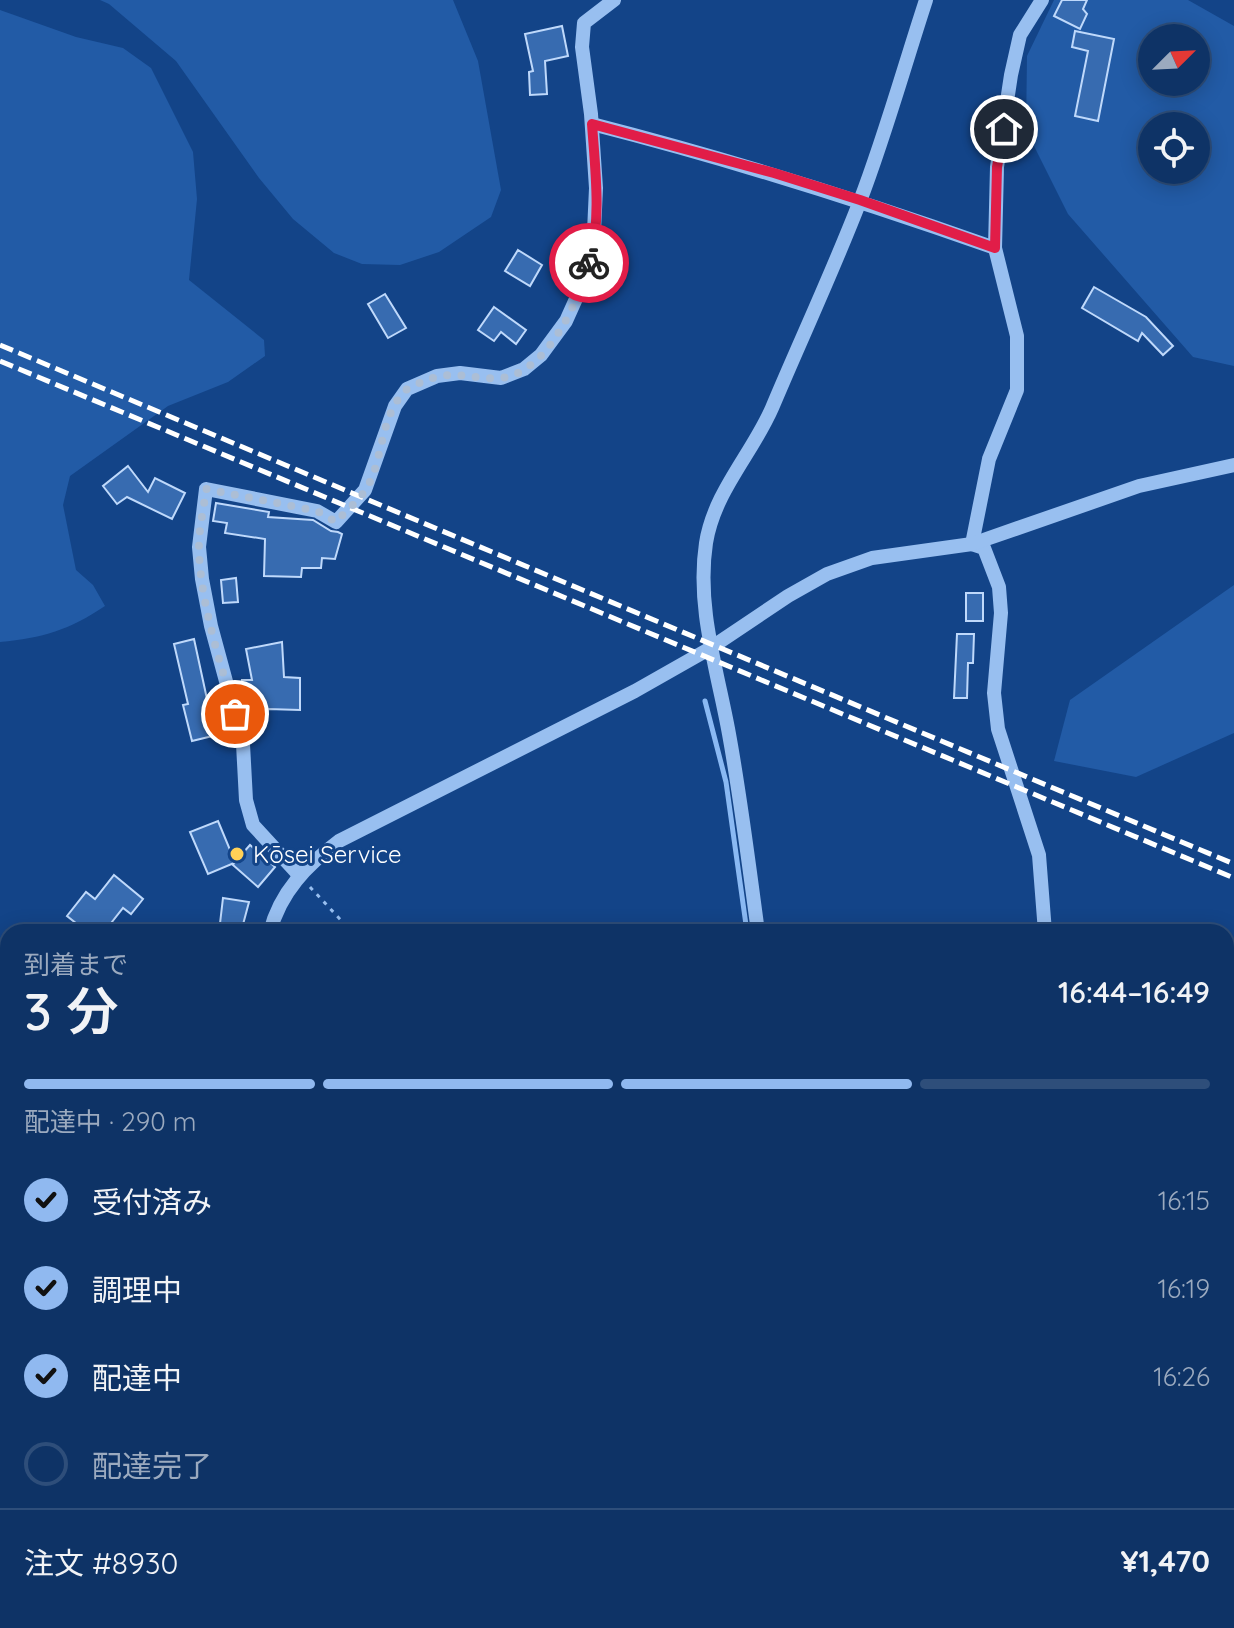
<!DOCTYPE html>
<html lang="ja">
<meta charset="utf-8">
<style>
:root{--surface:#0e3366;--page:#173b6c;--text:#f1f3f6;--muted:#9baabf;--line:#2e4e7a;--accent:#90b9f0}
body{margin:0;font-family:Quicksand,"Noto Sans JP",sans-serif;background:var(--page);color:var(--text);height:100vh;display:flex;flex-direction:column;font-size:30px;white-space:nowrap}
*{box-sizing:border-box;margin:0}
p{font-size:26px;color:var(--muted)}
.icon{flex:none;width:44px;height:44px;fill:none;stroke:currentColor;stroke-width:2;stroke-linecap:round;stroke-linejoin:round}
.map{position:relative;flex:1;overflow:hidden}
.side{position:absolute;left:0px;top:924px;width:1234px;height:704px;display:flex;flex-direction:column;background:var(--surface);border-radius:24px 24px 0 0;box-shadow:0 4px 20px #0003,0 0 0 2px var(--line)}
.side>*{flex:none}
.needle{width:52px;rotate:66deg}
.tools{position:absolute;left:1138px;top:24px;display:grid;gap:16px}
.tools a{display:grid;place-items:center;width:72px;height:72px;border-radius:50%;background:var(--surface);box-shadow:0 4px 20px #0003,0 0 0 2px var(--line);font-size:40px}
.pin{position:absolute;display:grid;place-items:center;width:68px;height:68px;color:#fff;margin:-34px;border:4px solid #fff;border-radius:50%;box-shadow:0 2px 8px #0007}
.courier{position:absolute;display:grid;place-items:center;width:80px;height:80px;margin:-40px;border:6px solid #e11d48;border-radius:50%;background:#fff;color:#222;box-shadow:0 2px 10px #0007}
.head em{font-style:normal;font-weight:600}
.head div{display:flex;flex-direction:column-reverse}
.head{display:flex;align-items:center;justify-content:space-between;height:136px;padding:0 24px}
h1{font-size:52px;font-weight:600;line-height:60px}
.bar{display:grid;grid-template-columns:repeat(4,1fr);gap:12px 8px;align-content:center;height:96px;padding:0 24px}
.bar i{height:10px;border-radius:6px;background:var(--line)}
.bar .on{background:var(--accent)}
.bar p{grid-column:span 4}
.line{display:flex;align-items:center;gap:20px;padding:0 24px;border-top:2px solid var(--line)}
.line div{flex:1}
ol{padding:0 24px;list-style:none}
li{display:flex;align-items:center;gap:24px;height:88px}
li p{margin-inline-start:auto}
li .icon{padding:8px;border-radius:50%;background:var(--accent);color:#111;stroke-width:4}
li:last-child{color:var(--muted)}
li i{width:44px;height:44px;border:4px solid var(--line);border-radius:50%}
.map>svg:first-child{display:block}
</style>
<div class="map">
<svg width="1234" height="1628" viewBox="0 0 1234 1628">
<rect width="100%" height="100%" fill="#134488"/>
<g fill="#225ba6" fill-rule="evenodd">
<path d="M 100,0 L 453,0 L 478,61 L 501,190 L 491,217 L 439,252 L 400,265 L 362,264 L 334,253 L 293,219 L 259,178 L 176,61 L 109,4 Z"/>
<path d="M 1054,0 L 1188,0 L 1234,26 L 1234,366 L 1193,357 L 1068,214 L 1026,130 L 1027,56 ZM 1152,38 L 1196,38 L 1196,82 L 1152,82 ZM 1152,126 L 1196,126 L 1196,170 L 1152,170 Z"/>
<path d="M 0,10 L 76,37 L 123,48 L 151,68 L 193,152 L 197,199 L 189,280 L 264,340 L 265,356 L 228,382 L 168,406 L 70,476 L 63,505 L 76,570 L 93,585 L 105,606 C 69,630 43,638 0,642 Z"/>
<path d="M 1234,585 L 1234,733 L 1136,777 L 1054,761 L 1070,700 Z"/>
<path d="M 957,1620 L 1075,1620 L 1078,1628 L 959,1628 Z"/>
</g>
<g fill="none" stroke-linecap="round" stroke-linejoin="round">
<g stroke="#8ab9f3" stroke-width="5">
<path d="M 705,701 L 726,782 L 747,932"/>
<path d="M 844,1620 L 845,1628"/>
</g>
</g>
<g fill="#376bb0" stroke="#bfd9fb" stroke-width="2">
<path d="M 1062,0 L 1087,0 L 1083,9 L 1087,14 L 1080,29 L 1054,16 Z"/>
<path d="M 562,26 L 568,56 L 545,61 L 547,94 L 530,95 L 529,72 L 533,71 L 525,34 Z"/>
<path d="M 1075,31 L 1114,39 L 1098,121 L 1075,116 L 1088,51 L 1072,47 Z"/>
<path d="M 518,250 L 542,265 L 530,286 L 505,271 Z"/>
<path d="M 1094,287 L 1146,317 L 1173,346 L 1163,355 L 1142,333 L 1138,341 L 1082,308 Z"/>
<path d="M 385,294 L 406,328 L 388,338 L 368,304 Z"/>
<path d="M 494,307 L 526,330 L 516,344 L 501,332 L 494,341 L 478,330 Z"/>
<path d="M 128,466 L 148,492 L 155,478 L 185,493 L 172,519 L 127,497 L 117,504 L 103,486 Z"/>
<path d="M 216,503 L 269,512 L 268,517 L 313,520 L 331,531 L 338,532 L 342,534 L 335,559 L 322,558 L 321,568 L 302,568 L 301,577 L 264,576 L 265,539 L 225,533 L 227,523 L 213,521 Z"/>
<path d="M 236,578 L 238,602 L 223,603 L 221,580 Z"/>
<rect x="966" y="593" width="17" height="28"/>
<path d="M 957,634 L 974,634 L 973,663 L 968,663 L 967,698 L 954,698 Z"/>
<path d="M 194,639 L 207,699 L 220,696 L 229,732 L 192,741 L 183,705 L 188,704 L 174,644 Z"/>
<path d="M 282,642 L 284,677 L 300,678 L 300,710 L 268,709 L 268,714 L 254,714 L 253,692 L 243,692 L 242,680 L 252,680 L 246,649 Z"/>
<path d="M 218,821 L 235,862 L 250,845 L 275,867 L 258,887 L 233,865 L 234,863 L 208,874 L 190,832 Z"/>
<path d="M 114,875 L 143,899 L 131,914 L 123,908 L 104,932 L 71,932 L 77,924 L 67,916 L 86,892 L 95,899 Z"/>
<path d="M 223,898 L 249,902 L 241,932 L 219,932 Z"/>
</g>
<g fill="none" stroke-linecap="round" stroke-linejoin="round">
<g stroke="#98bff0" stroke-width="3" stroke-dasharray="4 6" stroke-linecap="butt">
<path d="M 310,887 L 352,932"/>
<path d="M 271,1620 L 278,1628"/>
<path d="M 641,1628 L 650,1620"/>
</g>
<g stroke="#98bff0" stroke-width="14">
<path d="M 592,124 C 729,159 862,201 995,248"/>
<path d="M 972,544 L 989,459 L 1017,390 L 1017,336 L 995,248 L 997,167 L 1011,75 L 1020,35 L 1042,0"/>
<path d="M 972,544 L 984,548 L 999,587 L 1001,613 L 994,693 L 998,729 L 1039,855 L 1045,932"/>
<path d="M 299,875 L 253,825 L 246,800 L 243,744 L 211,626 L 202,579 L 199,547 L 206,489 L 317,511 L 336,522 L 365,490 L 395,406 L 407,389 L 437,376 L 460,373 L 501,378 L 524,369 L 541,355 L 566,321 L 584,281 L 593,253 L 596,188 L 591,114 L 582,47 L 584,23 L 614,0"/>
<path d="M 270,932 C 280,892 307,865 339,841 L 635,691 L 709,649 L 788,596 L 827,574 L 872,558 L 972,544 L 1139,486 L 1234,465"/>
<path d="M 758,932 C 749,866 741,800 729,734 C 718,672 696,608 706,543 C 714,492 752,454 772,408 C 801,339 833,271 860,201 C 885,136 904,67 926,0"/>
<path d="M 1226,964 L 1234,963"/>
<path d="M 0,991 L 8,990"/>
<path d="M 1226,1410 L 1234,1418"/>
<path d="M 0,1612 L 8,1612"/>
<path d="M 853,1620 L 854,1628"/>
<path d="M 147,1628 L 154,1620"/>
</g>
<g stroke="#fff" stroke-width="5" stroke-dasharray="14 6" stroke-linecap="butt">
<path d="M 0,345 L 1234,864"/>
<path d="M 0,361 L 1234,878"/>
</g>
</g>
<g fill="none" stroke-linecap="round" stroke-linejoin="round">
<path stroke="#acbed5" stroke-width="8" stroke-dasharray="0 14.4" d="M 235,714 C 220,661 201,606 199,551 C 198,531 204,509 206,489 L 317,511 L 336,522 C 345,512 357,502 365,491 C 384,462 379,416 406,390 C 410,386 417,384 422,382 C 455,368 469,380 500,378 C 547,374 578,302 589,263"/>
<path stroke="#e11d48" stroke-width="10" d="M 589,263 C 602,222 595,167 592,124 L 774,173 L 860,200 L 995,248 L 997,167 L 1004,129"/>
</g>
<circle fill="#ffd157" stroke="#134488" stroke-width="3" cx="237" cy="854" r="8"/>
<g text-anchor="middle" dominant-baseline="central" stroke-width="6" stroke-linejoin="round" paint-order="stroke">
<g font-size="24" fill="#fff" stroke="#134488" text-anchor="start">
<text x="253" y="854">Kōsei Service</text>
</g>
</g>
</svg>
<div class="tools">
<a><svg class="needle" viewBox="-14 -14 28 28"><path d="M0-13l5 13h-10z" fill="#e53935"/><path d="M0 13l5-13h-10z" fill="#9baabf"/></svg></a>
<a><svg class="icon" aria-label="locate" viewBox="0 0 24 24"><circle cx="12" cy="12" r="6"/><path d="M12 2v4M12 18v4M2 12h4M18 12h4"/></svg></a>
</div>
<div class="pin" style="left:235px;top:714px;background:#ea580c"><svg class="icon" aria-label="bag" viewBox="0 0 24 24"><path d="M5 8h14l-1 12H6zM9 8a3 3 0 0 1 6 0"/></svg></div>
<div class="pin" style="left:1004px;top:129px;background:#1f2937"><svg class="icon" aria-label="home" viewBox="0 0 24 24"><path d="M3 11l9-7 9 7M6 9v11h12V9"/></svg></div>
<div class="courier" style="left:589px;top:263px"><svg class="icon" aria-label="bike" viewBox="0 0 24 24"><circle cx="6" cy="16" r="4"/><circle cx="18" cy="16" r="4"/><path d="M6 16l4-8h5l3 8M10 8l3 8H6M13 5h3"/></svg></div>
<section class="side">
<div class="head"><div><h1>3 分</h1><p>到着まで</p></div><em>16:44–16:49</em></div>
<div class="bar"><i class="on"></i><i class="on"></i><i class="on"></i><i></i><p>配達中 · 290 m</p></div>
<ol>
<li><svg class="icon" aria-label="check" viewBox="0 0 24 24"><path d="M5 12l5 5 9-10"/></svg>受付済み<p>16:15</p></li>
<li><svg class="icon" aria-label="check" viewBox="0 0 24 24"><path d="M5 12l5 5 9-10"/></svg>調理中<p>16:19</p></li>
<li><svg class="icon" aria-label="check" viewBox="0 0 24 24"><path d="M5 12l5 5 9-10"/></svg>配達中<p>16:26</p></li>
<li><i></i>配達完了</li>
</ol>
<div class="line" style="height:104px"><div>注文 #8930</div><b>¥1,470</b></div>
</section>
</div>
